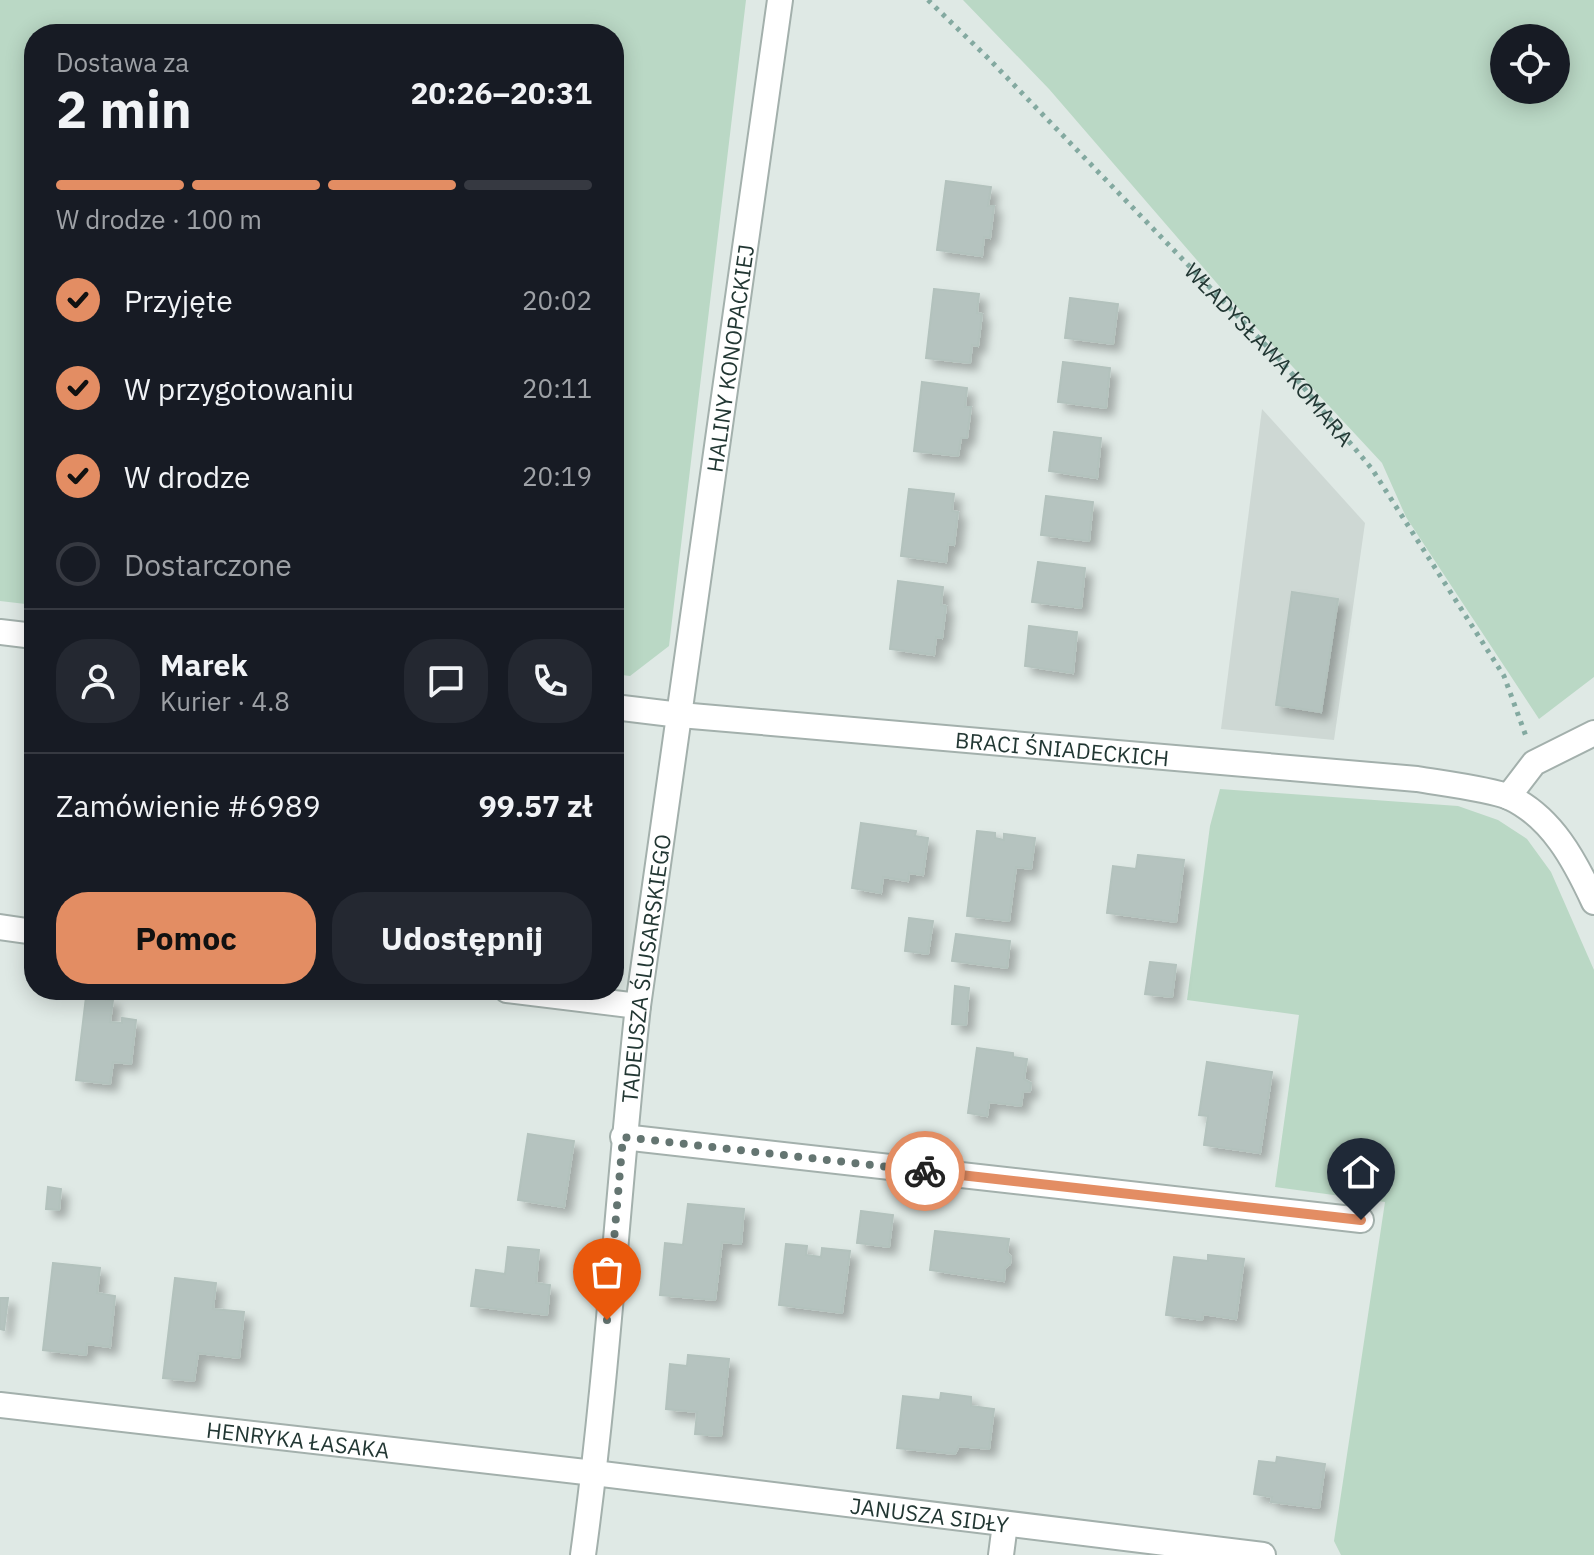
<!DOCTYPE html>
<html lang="pl">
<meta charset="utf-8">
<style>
:root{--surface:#171b24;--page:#242831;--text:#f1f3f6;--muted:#9ea1a6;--line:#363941;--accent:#e38d63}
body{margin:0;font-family:"IBM Plex Sans",sans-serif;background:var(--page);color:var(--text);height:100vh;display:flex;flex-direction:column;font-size:30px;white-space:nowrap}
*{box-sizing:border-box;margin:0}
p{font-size:26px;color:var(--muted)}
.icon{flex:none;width:44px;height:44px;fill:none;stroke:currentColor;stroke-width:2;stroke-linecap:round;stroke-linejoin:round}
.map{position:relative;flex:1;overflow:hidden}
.drawer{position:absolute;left:24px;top:24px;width:600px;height:976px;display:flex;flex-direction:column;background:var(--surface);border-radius:32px;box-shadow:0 4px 20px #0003}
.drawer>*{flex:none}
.fabs{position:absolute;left:1490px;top:24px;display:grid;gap:16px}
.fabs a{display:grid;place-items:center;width:80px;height:80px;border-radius:50%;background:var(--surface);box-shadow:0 4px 20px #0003;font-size:40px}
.pin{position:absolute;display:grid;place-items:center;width:68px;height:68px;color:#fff;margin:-82px -34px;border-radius:50% 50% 50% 0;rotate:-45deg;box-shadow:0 0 8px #0007}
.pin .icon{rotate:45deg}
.courier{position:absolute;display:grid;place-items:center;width:80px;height:80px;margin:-40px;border:6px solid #e38d63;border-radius:50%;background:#fff;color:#222;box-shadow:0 2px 10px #0007}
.summary em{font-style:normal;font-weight:800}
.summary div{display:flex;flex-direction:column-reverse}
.summary{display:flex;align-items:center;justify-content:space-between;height:136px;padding:0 32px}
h1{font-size:52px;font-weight:800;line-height:60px}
.bar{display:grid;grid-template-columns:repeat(4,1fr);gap:12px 8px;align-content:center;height:96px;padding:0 32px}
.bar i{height:10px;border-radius:6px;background:var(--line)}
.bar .selected{background:var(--accent)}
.bar p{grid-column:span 4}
.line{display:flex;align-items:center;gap:20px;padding:0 32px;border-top:2px solid var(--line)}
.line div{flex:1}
.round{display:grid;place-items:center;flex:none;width:84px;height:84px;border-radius:32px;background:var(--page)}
ol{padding:0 32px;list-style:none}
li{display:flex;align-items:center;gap:24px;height:88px}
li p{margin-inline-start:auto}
li .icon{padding:8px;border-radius:50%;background:var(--accent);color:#111;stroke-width:4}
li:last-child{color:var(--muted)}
li i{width:44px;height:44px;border:4px solid var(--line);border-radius:50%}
.action{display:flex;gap:16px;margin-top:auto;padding:16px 32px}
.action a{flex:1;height:92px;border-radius:32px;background:var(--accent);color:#111;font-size:32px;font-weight:800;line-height:92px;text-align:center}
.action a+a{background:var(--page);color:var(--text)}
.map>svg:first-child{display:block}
</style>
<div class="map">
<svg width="1594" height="1555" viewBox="0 0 1594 1555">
<defs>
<filter id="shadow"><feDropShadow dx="7" dy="7" stdDeviation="4" flood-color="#0004"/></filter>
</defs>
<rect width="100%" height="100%" fill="#dfe9e5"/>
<path fill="#ced8d4" d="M 1262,409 L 1365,523 L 1334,740 L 1221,729 Z"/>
<g fill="#bad8c5" fill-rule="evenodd">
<path d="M 0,0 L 746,0 L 669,646 L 630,676 L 614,674 L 614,34 L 34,34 L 34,605 L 0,601 Z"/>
<path d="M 963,0 L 1594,0 L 1594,677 L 1539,719 L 1406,517 L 1382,463 L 1240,310 L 1049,89 ZM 1556,38 L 1556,90 L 1504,90 L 1504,38 Z"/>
<path d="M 1220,789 L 1458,806 L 1498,820 L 1527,839 L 1551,872 L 1594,970 L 1594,1555 L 1341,1555 L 1334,1541 L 1385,1202 L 1275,1187 L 1299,1015 L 1187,1000 L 1210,826 Z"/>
</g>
<g fill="#b5c3bf" stroke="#b3c2bd" stroke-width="2" filter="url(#shadow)">
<path d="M 946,181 L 991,187 L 988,206 L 994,206 L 990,238 L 984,237 L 982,256 L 937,250 Z"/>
<path d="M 934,289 L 979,294 L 977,313 L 982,314 L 978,346 L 972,345 L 970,363 L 926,358 Z"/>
<path d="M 1070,298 L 1118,304 L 1113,344 L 1065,338 Z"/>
<path d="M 1063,362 L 1110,368 L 1106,408 L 1058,402 Z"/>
<path d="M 922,382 L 967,388 L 965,407 L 971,407 L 967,438 L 961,438 L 958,456 L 914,451 Z"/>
<path d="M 1054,432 L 1101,438 L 1097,478 L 1049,471 Z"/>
<path d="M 909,489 L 954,494 L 952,511 L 958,512 L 954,545 L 948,544 L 946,562 L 901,556 Z"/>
<path d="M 1046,496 L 1093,502 L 1089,541 L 1041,535 Z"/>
<path d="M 1038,562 L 1085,568 L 1081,608 L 1032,602 Z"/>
<path d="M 898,581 L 943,587 L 941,605 L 946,606 L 942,638 L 936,637 L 934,655 L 890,649 Z"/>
<path d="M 1292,592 L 1338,599 L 1321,712 L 1276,705 Z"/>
<path d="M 1029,626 L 1077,632 L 1073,673 L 1025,666 Z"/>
<path d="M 861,823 L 916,831 L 915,836 L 928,838 L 923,875 L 909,873 L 908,881 L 883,877 L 881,893 L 852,888 Z"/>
<path d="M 977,831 L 995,833 L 995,838 L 1004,840 L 1004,834 L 1035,838 L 1031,869 L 1016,867 L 1009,921 L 967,916 Z"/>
<path d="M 1138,855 L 1184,860 L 1176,922 L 1107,913 L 1113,866 L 1136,869 Z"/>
<path d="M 909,918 L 933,921 L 928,954 L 905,951 Z"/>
<path d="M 956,934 L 1010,941 L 1007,968 L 952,961 Z"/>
<path d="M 1150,962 L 1176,965 L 1172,997 L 1145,994 Z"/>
<path d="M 955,986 L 969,988 L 966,1025 L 952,1024 Z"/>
<path d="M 86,997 L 113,1000 L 110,1022 L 122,1023 L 122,1018 L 136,1020 L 131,1064 L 113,1062 L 110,1084 L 76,1080 Z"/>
<path d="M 977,1048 L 1013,1053 L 1013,1057 L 1027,1059 L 1024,1079 L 1031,1083 L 1030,1091 L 1023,1092 L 1021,1106 L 989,1102 L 987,1116 L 968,1113 Z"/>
<path d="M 1207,1062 L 1272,1072 L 1260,1153 L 1204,1145 L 1208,1116 L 1199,1115 Z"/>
<path d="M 528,1134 L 574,1141 L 564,1207 L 518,1200 Z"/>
<path d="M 48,1187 L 61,1189 L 59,1210 L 46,1209 Z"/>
<path d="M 688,1204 L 744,1209 L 741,1244 L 722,1242 L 715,1300 L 660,1295 L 665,1243 L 683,1245 Z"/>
<path d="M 861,1211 L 893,1215 L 889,1247 L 857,1243 Z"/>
<path d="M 935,1231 L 1009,1239 L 1007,1252 L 1011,1257 L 1010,1264 L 1005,1268 L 1004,1281 L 930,1270 Z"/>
<path d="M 786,1244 L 807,1246 L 806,1255 L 821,1257 L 822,1248 L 850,1251 L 842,1313 L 779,1305 Z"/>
<path d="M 508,1247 L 539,1250 L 536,1283 L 550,1285 L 547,1315 L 471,1306 L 476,1270 L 505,1274 Z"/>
<path d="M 1208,1255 L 1244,1259 L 1236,1319 L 1203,1314 L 1202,1320 L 1166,1315 L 1174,1257 L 1208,1261 Z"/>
<path d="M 53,1263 L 100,1268 L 97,1293 L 115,1296 L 110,1347 L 87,1344 L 86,1355 L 43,1350 Z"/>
<path d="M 175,1278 L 216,1283 L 213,1309 L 244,1312 L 239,1358 L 198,1353 L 194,1381 L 163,1378 Z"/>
<path d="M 0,1298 L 8,1298 L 4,1330 L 0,1329 Z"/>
<path d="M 688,1355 L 729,1359 L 721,1436 L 695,1434 L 697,1412 L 666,1409 L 670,1364 L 687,1366 Z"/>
<path d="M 941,1393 L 971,1397 L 971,1406 L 994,1409 L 989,1449 L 959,1446 L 955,1454 L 897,1448 L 903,1396 L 940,1400 Z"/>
<path d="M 1277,1457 L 1325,1464 L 1319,1508 L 1271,1502 L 1272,1497 L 1254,1494 L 1259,1461 L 1276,1463 Z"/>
</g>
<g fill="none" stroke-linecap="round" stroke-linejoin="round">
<g stroke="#a3b0ac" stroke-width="28">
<g id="street">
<path d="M 0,632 L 34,636"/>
<path id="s2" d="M 614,707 L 680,715 L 1417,779 C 1440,783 1489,789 1509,797 C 1552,817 1575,861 1594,902"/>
<path d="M 1508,797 L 1534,763 L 1594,733"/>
<path d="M 0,927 L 34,932"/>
<path d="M 507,990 L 638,1006"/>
<path d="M 623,1137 L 1361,1220"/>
<path id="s3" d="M 0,1405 L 594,1473 L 1263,1555"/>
<path id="s4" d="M 583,1555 C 608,1373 618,1189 638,1006 L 780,0"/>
<path d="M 1001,1555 L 1005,1524"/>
</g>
</g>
<path stroke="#83a9a0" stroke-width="5" stroke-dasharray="4 6" stroke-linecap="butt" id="s1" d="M 928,0 L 988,58 L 1283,363 L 1372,469 L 1504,676 L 1527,739"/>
<use href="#street" stroke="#fff" stroke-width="24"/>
</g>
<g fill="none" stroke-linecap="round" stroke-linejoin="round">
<path stroke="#647571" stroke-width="8" stroke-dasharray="0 14.4" d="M 607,1320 L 623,1137 L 925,1171"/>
<path stroke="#e38d63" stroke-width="10" d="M 925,1171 L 1361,1220"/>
</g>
<g text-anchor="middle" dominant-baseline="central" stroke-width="8" stroke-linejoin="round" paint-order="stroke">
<g font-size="22" fill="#223733" stroke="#eff6f3">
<text stroke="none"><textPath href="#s1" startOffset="492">WŁADYSŁAWA KOMARA</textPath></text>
<text stroke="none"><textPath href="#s4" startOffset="1206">HALINY KONOPACKIEJ</textPath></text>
<text stroke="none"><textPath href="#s2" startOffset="450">BRACI ŚNIADECKICH</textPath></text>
<text stroke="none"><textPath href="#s4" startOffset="590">TADEUSZA ŚLUSARSKIEGO</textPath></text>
<text stroke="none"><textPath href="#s3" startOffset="300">HENRYKA ŁASAKA</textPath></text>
<text stroke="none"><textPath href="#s3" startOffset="936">JANUSZA SIDŁY</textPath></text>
</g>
</g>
</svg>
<div class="fabs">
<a><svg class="icon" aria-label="locate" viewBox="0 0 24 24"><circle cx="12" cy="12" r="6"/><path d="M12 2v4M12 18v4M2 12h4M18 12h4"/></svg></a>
</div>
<div class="pin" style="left:607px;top:1320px;background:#ea580c"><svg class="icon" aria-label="bag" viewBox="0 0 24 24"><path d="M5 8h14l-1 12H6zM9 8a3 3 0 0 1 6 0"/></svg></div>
<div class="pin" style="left:1361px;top:1220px;background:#1f2937"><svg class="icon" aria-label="home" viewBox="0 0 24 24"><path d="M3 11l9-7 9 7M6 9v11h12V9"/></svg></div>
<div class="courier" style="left:925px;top:1171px"><svg class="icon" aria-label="bike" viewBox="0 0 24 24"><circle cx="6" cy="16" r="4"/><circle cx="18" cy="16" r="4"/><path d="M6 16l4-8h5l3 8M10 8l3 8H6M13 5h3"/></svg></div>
<section class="drawer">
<div class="summary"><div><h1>2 min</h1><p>Dostawa za</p></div><em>20:26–20:31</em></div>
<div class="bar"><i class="selected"></i><i class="selected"></i><i class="selected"></i><i></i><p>W drodze · 100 m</p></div>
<ol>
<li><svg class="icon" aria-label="check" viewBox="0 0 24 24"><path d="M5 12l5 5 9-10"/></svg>Przyjęte<p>20:02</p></li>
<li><svg class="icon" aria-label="check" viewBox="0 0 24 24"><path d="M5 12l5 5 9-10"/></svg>W przygotowaniu<p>20:11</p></li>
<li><svg class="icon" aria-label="check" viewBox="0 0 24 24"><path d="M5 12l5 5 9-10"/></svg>W drodze<p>20:19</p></li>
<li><i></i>Dostarczone</li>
</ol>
<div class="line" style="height:144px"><a class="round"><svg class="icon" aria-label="person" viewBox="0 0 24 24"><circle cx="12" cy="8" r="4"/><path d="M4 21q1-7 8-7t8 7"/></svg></a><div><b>Marek</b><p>Kurier · 4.8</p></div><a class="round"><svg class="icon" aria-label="chat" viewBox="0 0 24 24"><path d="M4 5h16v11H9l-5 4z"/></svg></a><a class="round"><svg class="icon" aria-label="phone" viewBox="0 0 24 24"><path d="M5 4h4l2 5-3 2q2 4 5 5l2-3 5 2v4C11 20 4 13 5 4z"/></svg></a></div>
<div class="line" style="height:104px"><div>Zamówienie #6989</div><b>99.57 zł</b></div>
<div class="action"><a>Pomoc</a><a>Udostępnij</a></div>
</section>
</div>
